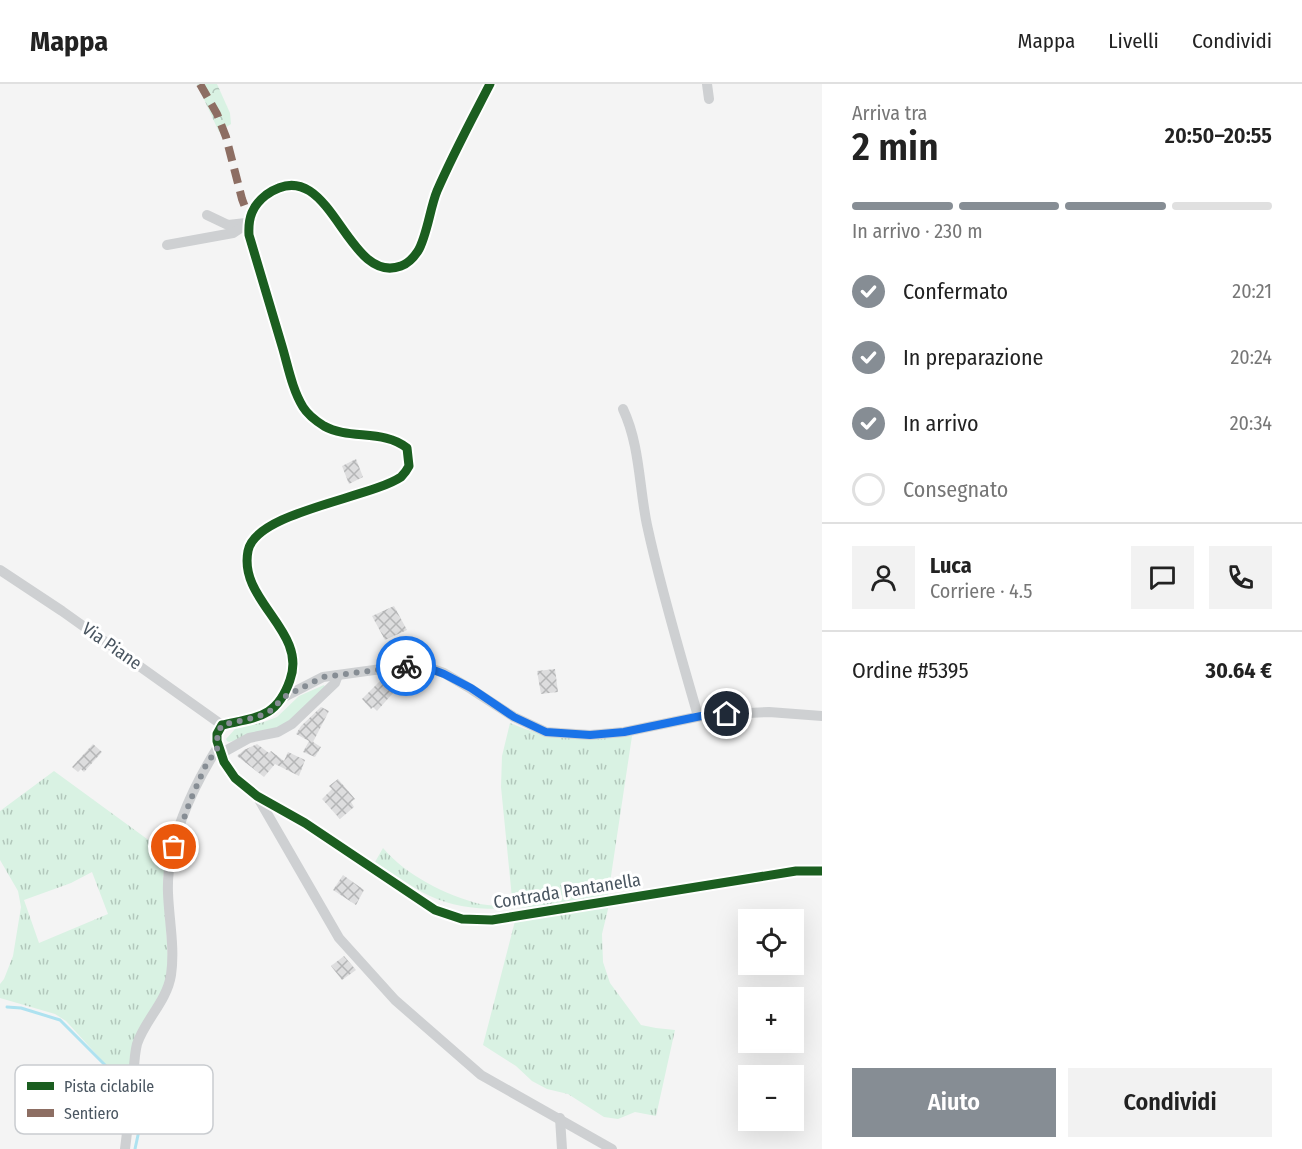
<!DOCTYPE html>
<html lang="it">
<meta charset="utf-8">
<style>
:root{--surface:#fff;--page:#f2f2f2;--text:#222;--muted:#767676;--line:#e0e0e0;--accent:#868d94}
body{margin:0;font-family:"Fira Sans Condensed",sans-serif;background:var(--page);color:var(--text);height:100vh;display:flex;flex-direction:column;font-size:22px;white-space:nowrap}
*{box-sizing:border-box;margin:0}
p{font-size:20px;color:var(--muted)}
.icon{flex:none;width:33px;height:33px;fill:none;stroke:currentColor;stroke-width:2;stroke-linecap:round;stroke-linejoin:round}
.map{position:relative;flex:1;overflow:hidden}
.drawer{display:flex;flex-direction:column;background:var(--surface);width:480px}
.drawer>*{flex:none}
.buttons{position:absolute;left:738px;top:825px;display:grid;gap:12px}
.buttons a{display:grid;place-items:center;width:66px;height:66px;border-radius:0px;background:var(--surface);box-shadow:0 6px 24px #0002;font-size:30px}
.pin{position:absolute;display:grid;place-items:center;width:51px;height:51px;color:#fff;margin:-26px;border:3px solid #fff;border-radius:50%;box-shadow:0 2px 6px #0007}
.courier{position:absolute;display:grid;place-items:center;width:60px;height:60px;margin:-30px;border:4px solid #1a73e8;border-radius:50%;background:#fff;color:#222;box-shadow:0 2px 8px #0007}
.summary em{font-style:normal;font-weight:600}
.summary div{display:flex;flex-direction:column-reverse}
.summary{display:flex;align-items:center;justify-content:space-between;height:102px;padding:0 30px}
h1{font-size:39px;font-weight:600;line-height:45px}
.bar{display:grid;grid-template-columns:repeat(4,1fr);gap:9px 6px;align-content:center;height:72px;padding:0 30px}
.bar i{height:8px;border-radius:4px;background:var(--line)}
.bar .on{background:var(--accent)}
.bar p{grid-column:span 4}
.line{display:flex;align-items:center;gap:15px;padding:0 30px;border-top:2px solid var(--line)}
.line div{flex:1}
.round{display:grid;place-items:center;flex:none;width:63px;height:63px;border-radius:0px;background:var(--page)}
ol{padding:0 30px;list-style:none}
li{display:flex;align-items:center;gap:18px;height:66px}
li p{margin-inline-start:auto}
li .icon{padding:6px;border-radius:50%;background:var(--accent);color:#fff;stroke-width:4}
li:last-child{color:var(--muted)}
li i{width:33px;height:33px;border:3px solid var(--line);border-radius:50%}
.button{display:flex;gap:12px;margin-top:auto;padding:12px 30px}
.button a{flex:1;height:69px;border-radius:0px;background:var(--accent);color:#fff;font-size:24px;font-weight:600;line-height:69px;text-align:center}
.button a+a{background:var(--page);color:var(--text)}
header{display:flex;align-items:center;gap:36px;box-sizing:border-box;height:84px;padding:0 30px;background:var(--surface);border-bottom:2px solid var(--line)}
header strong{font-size:28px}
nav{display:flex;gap:33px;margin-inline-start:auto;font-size:21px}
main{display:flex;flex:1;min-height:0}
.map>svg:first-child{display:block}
</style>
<header>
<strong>Mappa</strong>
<nav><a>Mappa</a><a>Livelli</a><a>Condividi</a></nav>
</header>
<main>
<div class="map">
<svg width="822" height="1065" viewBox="0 0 822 1065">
<defs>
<pattern id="grass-tufts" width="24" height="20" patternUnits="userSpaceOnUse" patternTransform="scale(1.5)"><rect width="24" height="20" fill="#d9f2e3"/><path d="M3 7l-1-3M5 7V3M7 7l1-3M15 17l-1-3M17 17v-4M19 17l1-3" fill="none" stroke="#b2c7bb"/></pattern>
<pattern id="forest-crowns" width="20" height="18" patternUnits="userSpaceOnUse" patternTransform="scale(1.5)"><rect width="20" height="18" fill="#d9f2e3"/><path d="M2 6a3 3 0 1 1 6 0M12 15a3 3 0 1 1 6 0" fill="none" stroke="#b2c7bb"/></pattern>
<pattern id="building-cross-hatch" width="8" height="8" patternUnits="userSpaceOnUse" patternTransform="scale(1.5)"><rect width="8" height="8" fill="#ddddde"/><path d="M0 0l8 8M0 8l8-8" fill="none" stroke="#b5b6b7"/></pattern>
</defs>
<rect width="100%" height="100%" fill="#f4f4f4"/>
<g fill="url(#grass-tufts)" fill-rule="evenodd">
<path d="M 324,601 L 326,605 L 292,636 L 277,645 L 229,658 L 227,657 L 226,655 L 236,644 L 264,638 L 277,633 L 299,612 Z"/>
<path d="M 510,639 C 553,658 586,655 632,652 L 608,812 C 553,819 482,837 430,812 C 411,803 393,789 375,778 L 383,764 C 406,791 445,811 480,820 C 491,822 502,822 513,824 L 501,703 L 502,672 Z"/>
<path d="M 54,687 L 169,771 L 163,793 L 168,874 L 167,890 L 163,905 L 141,942 L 129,1006 L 66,937 L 55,930 L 0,914 L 0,900 L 4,895 L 13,872 L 21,823 L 18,807 L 0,776 L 0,727 ZM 92,788 L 108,830 L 39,859 L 24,816 L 71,799 Z"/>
<path d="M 609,821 L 602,850 L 603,878 L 610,899 L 641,941 L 656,944 L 675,946 L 656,1032 L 635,1028 L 618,1035 L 604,1033 L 568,1010 L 547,1005 L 532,997 L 516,982 L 483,961 L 515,837 Z"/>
</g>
<path fill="url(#forest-crowns)" d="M 197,0 L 217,0 L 230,29 L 231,40 L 219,48 Z"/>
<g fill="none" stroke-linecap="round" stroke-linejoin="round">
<g stroke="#aee2f0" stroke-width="3">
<path d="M 7,923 L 21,924 L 60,936 L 106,982 L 127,1007"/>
<path d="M 135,1065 C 138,1050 145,1029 135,1016"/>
</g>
</g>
<g fill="url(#building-cross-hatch)">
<path d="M 356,375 L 363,393 L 349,400 L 342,382 Z"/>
<path d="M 394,522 L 407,546 L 385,556 L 372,532 Z"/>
<path d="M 555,585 L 558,608 L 541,610 L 537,587 Z"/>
<path d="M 380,597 L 393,609 L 377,627 L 373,623 L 371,625 L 362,615 Z"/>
<path d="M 321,623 L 329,627 L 313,658 L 321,663 L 315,673 L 303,668 L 309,657 L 296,650 L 301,642 Z"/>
<path d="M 93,660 L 102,668 L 84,688 L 81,685 L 78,688 L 72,683 Z"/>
<path d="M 257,660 L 269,669 L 271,667 L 284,677 L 288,668 L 305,676 L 299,692 L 275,680 L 264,693 L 237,672 L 244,666 Z"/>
<path d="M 338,695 L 355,715 L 351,718 L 354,723 L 340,735 L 322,715 L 332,705 L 329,702 Z"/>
<path d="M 343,791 L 364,806 L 356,821 L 333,806 Z"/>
<path d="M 344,872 L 356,886 L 342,896 L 331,882 Z"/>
</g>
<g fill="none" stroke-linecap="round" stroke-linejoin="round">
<g stroke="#ced0d2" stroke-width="10">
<path d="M 707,0 L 709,15"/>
<path d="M 207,131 L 228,141 L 246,139"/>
<path d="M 167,161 L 233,149 L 248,139"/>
<path d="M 623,325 C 640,361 639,403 647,441 C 661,506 680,569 698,632"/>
<path d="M 0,486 L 62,527 L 222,641"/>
<path d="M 284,613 L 323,593 L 418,580 L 444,589 L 471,605 L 514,633 L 546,648 L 590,651 L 624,648 L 706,631 L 769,628 L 822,632"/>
<path d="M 222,641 C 257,633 277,634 290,596 C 308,547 238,517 248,467 C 255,428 370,414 401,393 C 404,390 407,386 409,382 L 407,364 C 384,345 349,356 324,342 C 316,337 308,331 303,323 C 292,305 288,282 282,262 C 271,225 260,188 249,151 C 248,134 252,122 266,111 C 331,64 345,203 401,182 C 407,180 414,173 418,167 C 427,152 430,124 437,107 C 453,70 472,35 490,0"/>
<path d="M 222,641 L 217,650 L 217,657 L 224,678 L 235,694 L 257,712 L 305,739 L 435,826 L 462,835 L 492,836 L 796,787 L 822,787"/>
<path d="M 220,670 L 249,654 L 278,648 L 292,640 L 335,599 L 338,591"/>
<path d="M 257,712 L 339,854 L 395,916 L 481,991 L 612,1065"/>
<path d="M 560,1034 L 562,1065"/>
<path d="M 125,1065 C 128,1042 130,1020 133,997 C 134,985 134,972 137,960 C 145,936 167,917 171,891 C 175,864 169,836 168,809 C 166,760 192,704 218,663"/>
</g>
<path stroke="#8d6e63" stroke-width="8" stroke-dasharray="15 8" stroke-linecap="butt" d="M 200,0 L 217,30 L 226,53 L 242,115 L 245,123 L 251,127"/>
<g stroke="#fff" stroke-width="13">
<path id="cycleway" d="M 490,0 C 472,35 453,70 437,107 C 430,124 427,152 418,167 C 414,173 407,180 401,182 C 345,203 331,64 266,111 C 252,122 248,134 249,151 C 260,188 271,225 282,262 C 288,282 292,305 303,323 C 308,331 316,337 324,342 C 349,356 384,345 407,364 L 409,382 C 407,386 404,390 401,393 C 370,414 255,428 248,467 C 238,517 308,547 290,596 C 277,634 257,633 222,641 L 217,650 L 217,657 L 224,678 L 235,694 L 257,712 L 305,739 L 435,826 L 462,835 L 492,836 L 796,787 L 822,787"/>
</g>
<use href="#cycleway" stroke="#1b5e20" stroke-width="9"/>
</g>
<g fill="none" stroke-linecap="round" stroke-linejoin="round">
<path stroke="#868d94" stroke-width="6" stroke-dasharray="0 10.8" d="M 174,763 L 190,717 L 205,683 L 218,663 L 217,650 L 222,641 L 257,633 L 270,627 L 284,613 L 323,593 L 406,582"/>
<path stroke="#1a73e8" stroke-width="8" d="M 406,582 L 418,580 L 444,590 L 471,604 L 514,633 L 546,648 L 590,651 L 624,648 L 706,631 L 727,630"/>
</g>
<g text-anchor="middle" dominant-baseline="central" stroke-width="6" stroke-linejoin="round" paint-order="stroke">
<g font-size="18" fill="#4a5661" stroke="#fff">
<text transform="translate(112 562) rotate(35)">Via Piane</text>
<text transform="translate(567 807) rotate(-9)">Contrada Pantanella</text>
</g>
</g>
<rect x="15" y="981" width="198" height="69" rx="9" fill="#fff" stroke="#c9ccd0" stroke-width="1.5"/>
<rect x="27" y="998" width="27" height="8" fill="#1b5e20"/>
<rect x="27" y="1025" width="27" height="8" fill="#8d6e63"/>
<g font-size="16" fill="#4a5661">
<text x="64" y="1008">Pista ciclabile</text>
<text x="64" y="1035">Sentiero</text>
</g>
</svg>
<div class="buttons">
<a><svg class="icon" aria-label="locate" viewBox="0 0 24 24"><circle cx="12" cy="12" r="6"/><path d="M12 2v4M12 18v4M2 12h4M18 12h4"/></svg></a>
<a>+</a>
<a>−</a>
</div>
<div class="pin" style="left:174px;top:763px;background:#ea580c"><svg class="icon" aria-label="bag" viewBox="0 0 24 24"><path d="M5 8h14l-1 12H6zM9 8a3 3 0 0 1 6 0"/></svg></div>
<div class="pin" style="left:727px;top:630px;background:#1f2937"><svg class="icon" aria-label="home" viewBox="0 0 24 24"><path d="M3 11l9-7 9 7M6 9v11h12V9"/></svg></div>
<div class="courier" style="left:406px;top:582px"><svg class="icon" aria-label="bike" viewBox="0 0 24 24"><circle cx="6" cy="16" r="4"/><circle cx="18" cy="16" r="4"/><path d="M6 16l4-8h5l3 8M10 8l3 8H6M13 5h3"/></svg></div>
</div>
<section class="drawer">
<div class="summary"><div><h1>2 min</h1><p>Arriva tra</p></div><em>20:50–20:55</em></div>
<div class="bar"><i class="on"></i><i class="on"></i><i class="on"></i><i></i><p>In arrivo · 230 m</p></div>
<ol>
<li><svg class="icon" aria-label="check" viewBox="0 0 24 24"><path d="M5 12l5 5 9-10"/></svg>Confermato<p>20:21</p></li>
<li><svg class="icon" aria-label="check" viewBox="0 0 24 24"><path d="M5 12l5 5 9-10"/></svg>In preparazione<p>20:24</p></li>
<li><svg class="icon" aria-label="check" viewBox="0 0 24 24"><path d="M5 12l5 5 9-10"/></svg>In arrivo<p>20:34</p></li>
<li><i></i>Consegnato</li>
</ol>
<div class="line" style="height:108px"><a class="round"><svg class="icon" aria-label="person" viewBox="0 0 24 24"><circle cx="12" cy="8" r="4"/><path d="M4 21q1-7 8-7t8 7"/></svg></a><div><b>Luca</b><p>Corriere · 4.5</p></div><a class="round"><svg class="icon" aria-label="chat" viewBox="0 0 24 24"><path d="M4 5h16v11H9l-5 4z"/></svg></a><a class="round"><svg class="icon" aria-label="phone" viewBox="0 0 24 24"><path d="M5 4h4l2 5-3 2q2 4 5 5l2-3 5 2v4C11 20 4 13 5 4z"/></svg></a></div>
<div class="line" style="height:78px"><div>Ordine #5395</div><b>30.64 €</b></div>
<div class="button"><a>Aiuto</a><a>Condividi</a></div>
</section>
</main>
